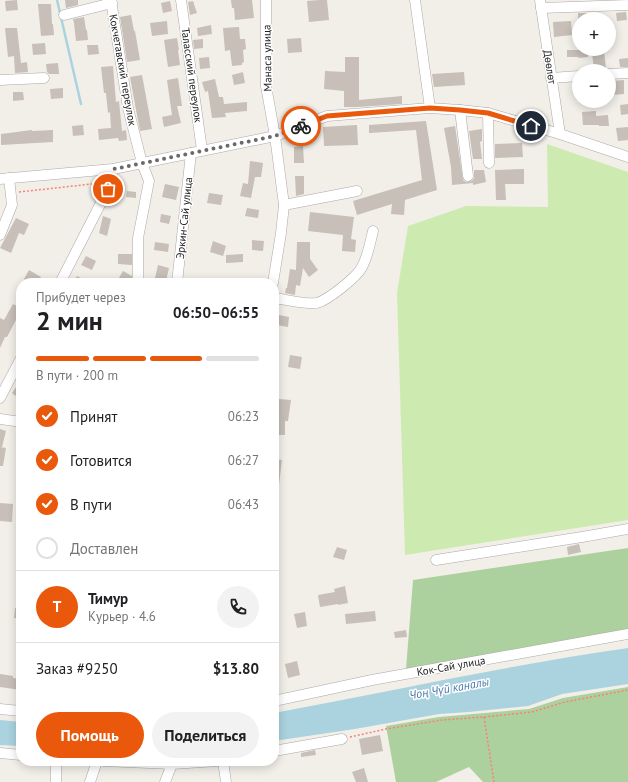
<!DOCTYPE html>
<html lang="ru">
<meta charset="utf-8">
<style>
:root{--surface:#fff;--page:#f2f2f2;--text:#202124;--muted:#757577;--line:#e0e0e0;--accent:#ea580c}
body{margin:0;font-family:"PT Sans",sans-serif;background:var(--page);color:var(--text);height:100vh;display:flex;flex-direction:column;font-size:15px;white-space:nowrap}
*{box-sizing:border-box;margin:0}
p{font-size:13px;color:var(--muted)}
.icon{flex:none;width:22px;height:22px;fill:none;stroke:currentColor;stroke-width:2;stroke-linecap:round;stroke-linejoin:round}
.map{position:relative;flex:1;overflow:hidden}
.panel{position:absolute;left:16px;top:278px;width:263px;height:488px;display:flex;flex-direction:column;background:var(--surface);border-radius:16px;box-shadow:0 2px 10px #0003}
.panel>*{flex:none}
.fabs{position:absolute;left:572px;top:12px;display:grid;gap:8px}
.fabs a{display:grid;place-items:center;width:44px;height:44px;border-radius:50%;background:var(--surface);box-shadow:0 2px 10px #0003;font-size:20px}
.pin{position:absolute;display:grid;place-items:center;width:34px;height:34px;color:#fff;margin:-17px;border:2px solid #fff;border-radius:50%;box-shadow:0 1px 4px #0007}
.courier{position:absolute;display:grid;place-items:center;width:40px;height:40px;margin:-20px;border:3px solid #ea580c;border-radius:50%;background:#fff;color:#222;box-shadow:0 1px 5px #0007}
.overview em{font-style:normal;font-weight:700}
.overview div{display:flex;flex-direction:column-reverse}
.overview{display:flex;align-items:center;justify-content:space-between;height:68px;padding:0 20px}
h1{font-size:26px;font-weight:700;line-height:30px}
.bar{display:grid;grid-template-columns:repeat(4,1fr);gap:6px 4px;align-content:center;height:48px;padding:0 20px}
.bar i{height:5px;border-radius:3px;background:var(--line)}
.bar .active{background:var(--accent)}
.bar p{grid-column:span 4}
.line{display:flex;align-items:center;gap:10px;padding:0 20px;border-top:1px solid var(--line)}
.line div{flex:1}
.round{display:grid;place-items:center;flex:none;width:42px;height:42px;border-radius:21px;background:var(--page)}
ol{padding:0 20px;list-style:none}
li{display:flex;align-items:center;gap:12px;height:44px}
li p{margin-inline-start:auto}
li .icon{padding:4px;border-radius:50%;background:var(--accent);color:#fff;stroke-width:4}
li:last-child{color:var(--muted)}
li i{width:22px;height:22px;border:2px solid var(--line);border-radius:50%}
.cta{display:flex;gap:8px;margin-top:auto;padding:8px 20px}
.cta a{flex:1;height:46px;border-radius:24px;background:var(--accent);color:#fff;font-size:16px;font-weight:700;line-height:46px;text-align:center}
.cta a+a{background:var(--page);color:var(--text)}
.map>svg:first-child{display:block}
</style>
<div class="map">
<svg width="628" height="782" viewBox="0 0 628 782">
<rect width="100%" height="100%" fill="#f2efe9"/>
<path fill="#cdebb0" d="M 547,144 L 628,172 L 628,520 L 405,555 L 397,293 L 408,226 L 466,206 L 548,207 Z"/>
<g fill="#add19e">
<path d="M 628,548 L 628,629 L 406,669 L 413,580 Z"/>
<path d="M 628,687 L 628,782 L 483,782 L 469,767 L 436,782 L 396,782 L 386,726 L 439,717 L 529,709 L 563,698 Z"/>
</g>
<g fill="#aad3df">
<path d="M 628,648 L 628,684 L 562,694 L 528,706 L 469,712 L 439,714 L 355,729 L 274,741 L 274,713 C 392,691 509,665 628,648 Z"/>
<path d="M 0,720 L 21,722 L 21,746 L 0,745 Z"/>
</g>
<g fill="none" stroke-linecap="round" stroke-linejoin="round">
<path stroke="#aad3df" stroke-width="2.5" d="M 57,0 L 81,104"/>
</g>
<g fill="#c7bfb8">
<path d="M 17,0 L 18,10 L 6,11 L 5,1 Z"/>
<path d="M 65,0 L 78,0 L 78,5 L 66,8 Z"/>
<path d="M 231,0 L 252,0 L 254,18 L 235,20 L 234,8 L 232,8 Z"/>
<path d="M 319,0 L 327,0 L 329,20 L 309,22 L 307,1 Z"/>
<path d="M 170,1 L 172,11 L 163,13 L 161,3 Z"/>
<path d="M 193,1 L 197,13 L 190,15 L 188,2 Z"/>
<path d="M 38,4 L 51,4 L 52,24 L 53,24 L 54,35 L 41,36 Z"/>
<path d="M 626,12 L 627,20 L 617,21 L 616,13 Z"/>
<rect x="578" y="13" width="9" height="6"/>
<path d="M 131,15 L 134,31 L 135,31 L 140,60 L 127,62 L 120,17 Z"/>
<path d="M 84,17 L 86,30 L 87,30 L 88,40 L 76,41 L 74,23 L 73,19 Z"/>
<path d="M 167,21 L 168,34 L 152,36 L 150,23 Z"/>
<path d="M 571,21 L 572,35 L 554,37 L 553,22 Z"/>
<path d="M 211,25 L 212,34 L 198,36 L 197,28 Z"/>
<path d="M 239,27 L 240,39 L 245,39 L 246,49 L 243,50 L 244,62 L 242,63 L 242,65 L 232,66 L 230,50 L 225,51 L 223,28 Z"/>
<path d="M 5,28 L 17,28 L 21,63 L 27,62 L 28,72 L 15,73 L 14,56 L 8,57 Z"/>
<path d="M 177,38 L 179,50 L 178,50 L 180,65 L 168,67 L 164,40 Z"/>
<path d="M 301,38 L 302,52 L 288,53 L 287,39 Z"/>
<path d="M 203,39 L 203,48 L 194,49 L 193,40 Z"/>
<path d="M 45,43 L 46,54 L 33,55 L 32,44 Z"/>
<path d="M 87,45 L 98,45 L 99,54 L 88,55 Z"/>
<path d="M 578,49 L 588,49 L 588,57 L 579,58 L 578,57 L 567,57 L 567,50 L 578,50 Z"/>
<path d="M 604,51 L 606,68 L 594,69 L 592,53 Z"/>
<path d="M 209,57 L 210,68 L 200,69 L 199,58 Z"/>
<path d="M 345,57 L 359,57 L 359,100 L 402,96 L 402,104 L 357,107 L 344,107 L 344,91 L 324,89 L 325,71 L 345,72 Z"/>
<path d="M 628,58 L 628,67 L 620,67 L 619,59 Z"/>
<path d="M 58,63 L 59,74 L 49,74 L 47,72 L 46,64 Z"/>
<path d="M 113,66 L 116,102 L 119,101 L 122,131 L 126,130 L 127,140 L 119,141 L 118,138 L 99,140 L 98,129 L 111,128 L 110,112 L 108,113 L 106,93 L 104,93 L 101,67 Z"/>
<path d="M 243,72 L 245,83 L 234,85 L 232,75 Z"/>
<path d="M 464,72 L 465,85 L 434,87 L 432,74 Z"/>
<path d="M 142,75 L 152,129 L 140,131 L 136,110 L 130,77 Z"/>
<path d="M 178,78 L 182,106 L 177,106 L 181,123 L 164,127 L 162,117 L 172,115 L 167,80 Z"/>
<path d="M 215,79 L 219,97 L 223,97 L 224,104 L 247,102 L 247,111 L 225,113 L 226,117 L 212,118 L 208,91 L 205,92 L 202,82 Z"/>
<path d="M 624,80 L 624,94 L 613,95 L 612,81 Z"/>
<path d="M 63,88 L 63,98 L 51,99 L 50,89 Z"/>
<path d="M 13,92 L 23,92 L 24,100 L 13,101 Z"/>
<path d="M 628,104 L 628,114 L 621,115 L 620,105 Z"/>
<path d="M 596,111 L 596,116 L 608,115 L 609,126 L 599,126 L 599,125 L 583,125 L 582,112 Z"/>
<path d="M 426,121 L 437,190 L 405,200 L 404,215 L 391,214 L 392,204 L 357,215 L 353,201 L 422,180 L 416,130 L 369,133 L 369,125 Z"/>
<path d="M 83,125 L 84,135 L 73,136 L 72,126 Z"/>
<path d="M 357,125 L 358,145 L 324,146 L 323,127 Z"/>
<path d="M 455,126 L 463,180 L 466,182 L 472,181 L 474,178 L 474,170 L 484,170 L 486,182 L 473,185 L 473,183 L 452,185 L 451,167 L 444,128 Z"/>
<path d="M 628,127 L 628,140 L 618,141 L 616,128 Z"/>
<path d="M 482,129 L 482,141 L 480,142 L 482,159 L 473,159 L 469,131 Z"/>
<path d="M 32,130 L 32,131 L 53,130 L 53,142 L 1,145 L 1,134 Z"/>
<path d="M 522,143 L 523,157 L 495,158 L 495,144 Z"/>
<path d="M 303,146 L 304,163 L 294,163 L 294,147 Z"/>
<path d="M 250,161 L 263,163 L 261,177 L 255,177 L 251,198 L 240,196 L 243,183 L 248,184 Z"/>
<path d="M 524,169 L 524,184 L 505,184 L 506,200 L 496,200 L 495,170 Z"/>
<path d="M 295,176 L 304,176 L 304,194 L 296,196 Z"/>
<path d="M 165,184 L 179,187 L 176,200 L 162,197 Z"/>
<path d="M 127,191 L 136,192 L 136,198 L 126,197 Z"/>
<path d="M 209,193 L 223,195 L 221,205 L 207,203 Z"/>
<path d="M 247,208 L 259,210 L 258,218 L 245,216 Z"/>
<path d="M 310,212 L 354,217 L 351,239 L 356,240 L 355,252 L 342,251 L 343,235 L 308,231 Z"/>
<path d="M 161,214 L 171,216 L 169,224 L 160,222 Z"/>
<path d="M 103,216 L 111,219 L 107,236 L 99,233 Z"/>
<path d="M 16,218 L 29,224 L 24,235 L 19,233 L 11,253 L 0,248 Z"/>
<path d="M 252,240 L 264,241 L 263,251 L 252,250 Z"/>
<path d="M 213,241 L 226,246 L 223,256 L 210,252 Z"/>
<path d="M 155,242 L 169,244 L 168,252 L 154,250 Z"/>
<path d="M 297,242 L 310,242 L 310,259 L 318,270 L 309,277 L 303,268 L 300,286 L 296,285 L 295,295 L 285,293 L 286,288 L 287,288 L 290,269 L 296,270 Z"/>
<path d="M 118,254 L 132,254 L 132,265 L 118,264 Z"/>
<path d="M 243,254 L 243,262 L 226,263 L 226,255 Z"/>
<path d="M 86,256 L 96,261 L 92,270 L 81,265 Z"/>
<path d="M 158,265 L 169,268 L 166,281 L 155,278 Z"/>
<path d="M 29,270 L 41,277 L 37,283 L 30,283 L 24,279 Z"/>
<path d="M 123,271 L 132,276 L 132,283 L 116,283 Z"/>
<path d="M 77,276 L 90,283 L 73,283 Z"/>
<path d="M 13,304 L 21,308 L 21,322 L 16,320 L 7,337 L 5,337 L 0,348 L 0,318 L 4,320 Z"/>
<path d="M 279,315 L 289,317 L 288,327 L 277,325 Z"/>
<path d="M 290,355 L 302,357 L 300,369 L 288,367 Z"/>
<path d="M 21,380 L 21,400 L 12,393 Z"/>
<path d="M 279,399 L 291,400 L 288,421 L 285,421 L 285,435 L 274,435 L 274,424 L 275,424 Z"/>
<path d="M 0,429 L 6,431 L 2,447 L 0,447 Z"/>
<path d="M 0,447 L 6,448 L 3,466 L 0,466 Z"/>
<path d="M 274,459 L 282,460 L 278,493 L 274,492 Z"/>
<path d="M 0,503 L 13,504 L 12,522 L 0,521 Z"/>
<path d="M 579,544 L 581,552 L 568,555 L 567,547 Z"/>
<path d="M 337,547 L 347,550 L 344,560 L 333,557 Z"/>
<path d="M 345,586 L 348,603 L 338,605 L 338,604 L 320,607 L 318,595 L 335,592 L 334,589 Z"/>
<path d="M 15,608 L 21,609 L 21,619 L 14,618 Z"/>
<path d="M 375,611 L 376,621 L 346,624 L 345,614 Z"/>
<path d="M 305,612 L 307,626 L 297,628 L 294,614 Z"/>
<path d="M 406,630 L 407,637 L 395,638 L 394,632 Z"/>
<path d="M 297,661 L 300,675 L 288,678 L 285,664 Z"/>
<path d="M 0,674 L 13,676 L 13,678 L 21,679 L 21,690 L 0,687 Z"/>
<path d="M 380,735 L 383,751 L 362,755 L 359,739 Z"/>
<path d="M 315,750 L 316,755 L 301,757 L 301,753 Z"/>
<path d="M 364,768 L 368,782 L 356,782 L 352,772 Z"/>
</g>
<g fill="none" stroke-linecap="round" stroke-linejoin="round">
<g stroke="#a9a9a9" stroke-width="11">
<g id="minor">
<path d="M 111,0 L 128,108 L 142,163 L 149,181 L 138,238 L 138,283"/>
<path d="M 181,0 L 202,150"/>
<path d="M 266,0 L 266,86 L 275,136 L 284,205 L 281,233 L 273,283"/>
<path d="M 415,0 L 430,108"/>
<path d="M 540,0 L 560,134"/>
<path d="M 541,8 L 628,5"/>
<path d="M 64,15 L 112,3"/>
<path d="M 609,74 L 628,73"/>
<path d="M 551,78 L 579,76"/>
<path d="M 0,80 L 44,78"/>
<path d="M 460,110 L 468,176"/>
<path d="M 488,113 L 489,163"/>
<path d="M 0,179 L 113,169 L 275,136 L 327,116 L 430,108 L 460,110 L 488,113 L 560,134 L 628,157"/>
<path d="M 284,205 L 357,191"/>
<path d="M 0,235 L 12,205 L 9,178"/>
<path d="M 60,283 L 108,189 L 113,169"/>
<path d="M 177,283 L 191,153"/>
<path d="M 274,298 C 284,299 308,305 317,303 C 328,300 357,277 362,267 C 368,256 370,243 373,231"/>
<path d="M 0,398 L 21,358"/>
<path d="M 0,419 L 21,422"/>
<path d="M 436,560 L 582,537 L 628,529"/>
<path d="M 274,701 L 372,680 L 628,634"/>
<path d="M 0,709 L 21,711"/>
<path d="M 274,751 L 342,739"/>
<path d="M 0,753 L 21,755"/>
<path d="M 56,761 L 56,782"/>
<path d="M 104,761 L 172,764 L 218,761"/>
<path d="M 223,761 L 226,782"/>
<path d="M 90,782 L 97,761"/>
<path d="M 165,782 L 172,764"/>
</g>
</g>
<g stroke="#fa8072" stroke-width="1.5" stroke-dasharray="2 2" stroke-linecap="butt">
<path d="M 19,192 L 101,183"/>
<path d="M 484,717 L 494,782"/>
<path d="M 350,737 L 386,729 L 442,720 L 484,717 L 532,712 L 565,702 L 628,690"/>
</g>
<use href="#minor" stroke="#fff" stroke-width="10"/>
</g>
<g fill="none" stroke-linecap="round" stroke-linejoin="round">
<path stroke="#6b6a68" stroke-width="4" stroke-dasharray="0 7.2" d="M 108,189 L 114,169 L 275,136 L 301,126"/>
<path stroke="#ea580c" stroke-width="5" d="M 301,126 L 327,116 L 430,108 L 460,110 L 488,113 L 531,126"/>
</g>
<g text-anchor="middle" dominant-baseline="central" stroke-width="3" stroke-linejoin="round" paint-order="stroke">
<g font-size="11" fill="#222" stroke="#fff">
<text transform="translate(267 58) rotate(-91)">Манаса улица</text>
<text transform="translate(550 67) rotate(81)">Дөөлөт</text>
<text transform="translate(123 70) rotate(80)">Кокчетавский переулок</text>
<text transform="translate(192 75) rotate(82)">Таласский переулок</text>
<text transform="translate(184 218) rotate(-84)">Эркин-Сай улица</text>
<text transform="translate(451 666) rotate(-10)">Кок-Сай улица</text>
</g>
<g font-size="12" font-style="italic" fill="#4a7aab" stroke="#fff">
<text transform="translate(449 688) rotate(-10)">Чоң Чүй каналы</text>
</g>
</g>
</svg>
<div class="fabs">
<a>+</a>
<a>−</a>
</div>
<div class="pin" style="left:108px;top:189px;background:#ea580c"><svg class="icon" aria-label="bag" viewBox="0 0 24 24"><path d="M5 8h14l-1 12H6zM9 8a3 3 0 0 1 6 0"/></svg></div>
<div class="pin" style="left:531px;top:126px;background:#1f2937"><svg class="icon" aria-label="home" viewBox="0 0 24 24"><path d="M3 11l9-7 9 7M6 9v11h12V9"/></svg></div>
<div class="courier" style="left:301px;top:126px"><svg class="icon" aria-label="bike" viewBox="0 0 24 24"><circle cx="6" cy="16" r="4"/><circle cx="18" cy="16" r="4"/><path d="M6 16l4-8h5l3 8M10 8l3 8H6M13 5h3"/></svg></div>
<section class="panel">
<div class="overview"><div><h1>2 мин</h1><p>Прибудет через</p></div><em>06:50–06:55</em></div>
<div class="bar"><i class="active"></i><i class="active"></i><i class="active"></i><i></i><p>В пути · 200 m</p></div>
<ol>
<li><svg class="icon" aria-label="check" viewBox="0 0 24 24"><path d="M5 12l5 5 9-10"/></svg>Принят<p>06:23</p></li>
<li><svg class="icon" aria-label="check" viewBox="0 0 24 24"><path d="M5 12l5 5 9-10"/></svg>Готовится<p>06:27</p></li>
<li><svg class="icon" aria-label="check" viewBox="0 0 24 24"><path d="M5 12l5 5 9-10"/></svg>В пути<p>06:43</p></li>
<li><i></i>Доставлен</li>
</ol>
<div class="line" style="height:72px"><b class="round" style="background:var(--accent);color:#fff">Т</b><div><b>Тимур</b><p>Курьер · 4.6</p></div><a class="round"><svg class="icon" aria-label="phone" viewBox="0 0 24 24"><path d="M5 4h4l2 5-3 2q2 4 5 5l2-3 5 2v4C11 20 4 13 5 4z"/></svg></a></div>
<div class="line" style="height:52px"><div>Заказ #9250</div><b>$13.80</b></div>
<div class="cta"><a>Помощь</a><a>Поделиться</a></div>
</section>
</div>
